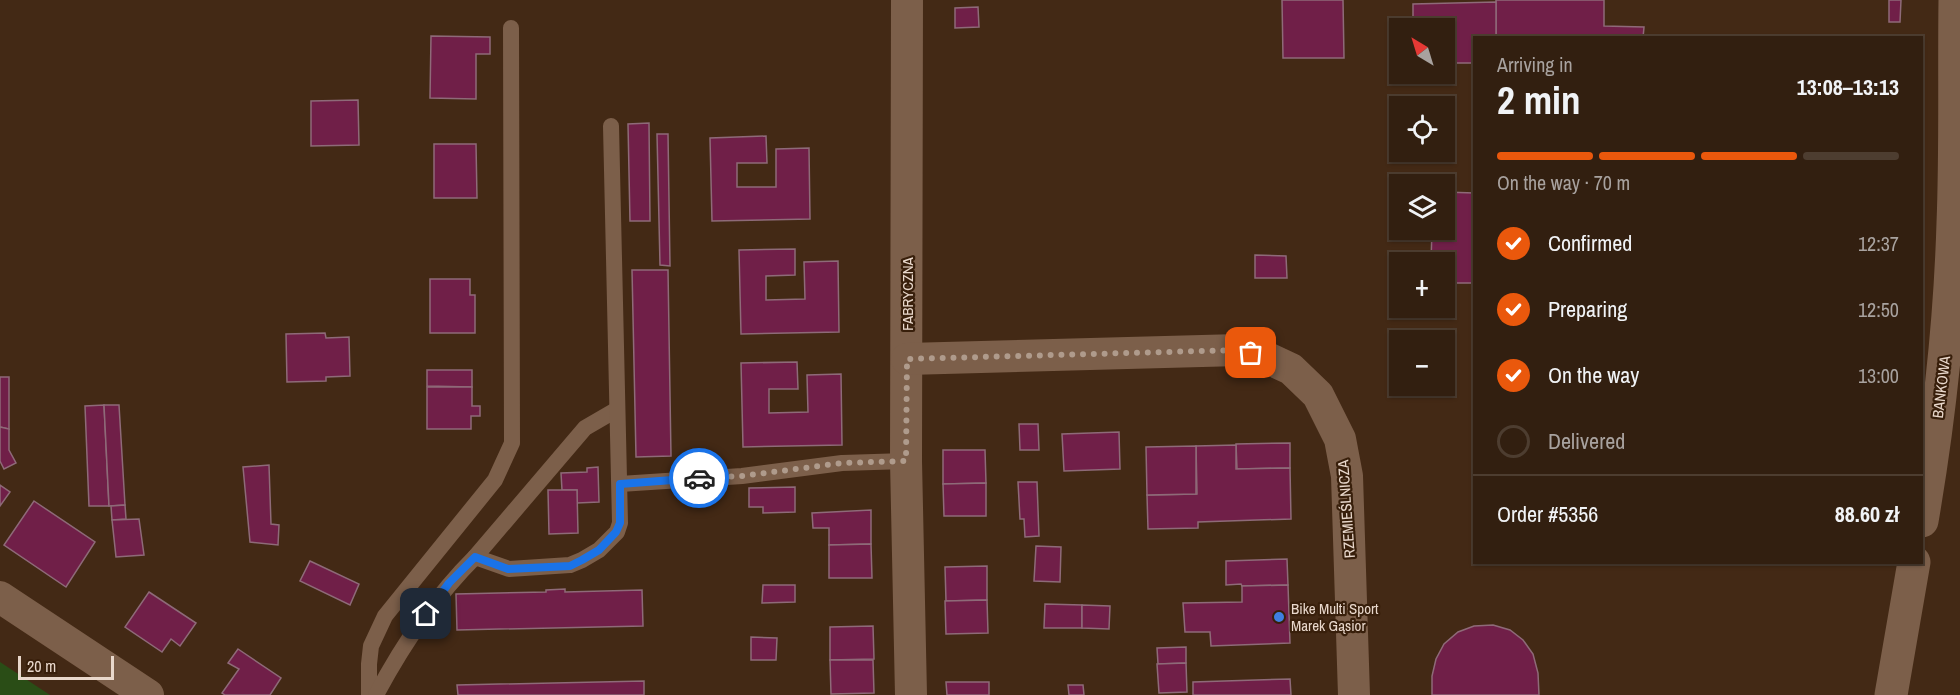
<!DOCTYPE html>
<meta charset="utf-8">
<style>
:root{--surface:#321f10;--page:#3d2c1e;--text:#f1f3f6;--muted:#a8a29f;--line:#4d3d30;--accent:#ea580c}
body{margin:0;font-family:"Archivo Narrow",sans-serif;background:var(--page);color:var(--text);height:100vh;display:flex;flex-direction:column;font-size:22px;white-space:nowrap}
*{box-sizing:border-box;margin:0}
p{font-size:20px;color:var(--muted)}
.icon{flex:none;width:33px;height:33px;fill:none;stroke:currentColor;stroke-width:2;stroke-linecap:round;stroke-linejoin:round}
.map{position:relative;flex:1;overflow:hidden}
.details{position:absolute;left:1473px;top:36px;width:450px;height:528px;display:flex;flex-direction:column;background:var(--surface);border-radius:0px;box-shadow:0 2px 4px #0004,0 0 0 2px var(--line)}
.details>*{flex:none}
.needle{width:39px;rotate:322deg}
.fabs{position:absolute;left:1389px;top:18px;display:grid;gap:12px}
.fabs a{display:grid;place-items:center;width:66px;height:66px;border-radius:0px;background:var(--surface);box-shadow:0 2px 4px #0004,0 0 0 2px var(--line);font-size:30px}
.scale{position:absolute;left:18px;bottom:15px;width:96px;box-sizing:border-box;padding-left:6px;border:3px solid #e9d8cc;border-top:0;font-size:16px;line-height:21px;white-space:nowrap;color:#e9d8cc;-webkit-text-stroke:4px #381f0b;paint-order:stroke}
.pin{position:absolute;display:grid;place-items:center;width:51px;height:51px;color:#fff;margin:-26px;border-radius:12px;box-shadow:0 3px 9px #0006}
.courier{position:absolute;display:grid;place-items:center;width:60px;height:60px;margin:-30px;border:4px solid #1a73e8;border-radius:50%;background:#fff;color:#222;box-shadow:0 2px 8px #0007}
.headline em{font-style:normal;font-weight:700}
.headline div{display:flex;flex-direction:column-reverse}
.headline{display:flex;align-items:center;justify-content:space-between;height:102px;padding:0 24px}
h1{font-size:39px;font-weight:700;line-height:45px}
.bar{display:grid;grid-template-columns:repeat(4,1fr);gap:9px 6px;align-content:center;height:72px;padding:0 24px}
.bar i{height:8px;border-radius:4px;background:var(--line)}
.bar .current{background:var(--accent)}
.bar p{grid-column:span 4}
.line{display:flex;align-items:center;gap:15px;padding:0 24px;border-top:2px solid var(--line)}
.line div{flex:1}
ol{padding:0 24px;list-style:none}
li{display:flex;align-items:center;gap:18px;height:66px}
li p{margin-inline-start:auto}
li .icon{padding:6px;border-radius:50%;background:var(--accent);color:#fff;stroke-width:4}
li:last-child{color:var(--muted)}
li i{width:33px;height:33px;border:3px solid var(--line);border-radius:50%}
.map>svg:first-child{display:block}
</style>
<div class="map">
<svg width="1960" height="695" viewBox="0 0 1960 695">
<rect width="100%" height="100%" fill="#432915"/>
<path fill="#2a4d16" d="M 0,662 L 50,695 L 0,695 Z"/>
<g fill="#701f48" stroke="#8e6a78" stroke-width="1.5">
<path d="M 1282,0 L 1343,0 L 1344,58 L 1283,58 Z"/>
<path d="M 1496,0 L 1604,0 L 1604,26 L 1644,27 L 1643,38 L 1496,38 Z"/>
<path d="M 1889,0 L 1901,0 L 1900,22 L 1889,22 Z"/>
<path d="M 1496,2 L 1496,38 L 1474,38 L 1474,63 L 1444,63 L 1444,28 L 1413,28 L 1413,4 Z"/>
<path d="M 978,7 L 979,27 L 955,28 L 955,8 Z"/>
<path d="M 431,36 L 490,37 L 490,54 L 476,54 L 476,99 L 430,98 Z"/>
<path d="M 358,100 L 359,145 L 311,146 L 311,101 Z"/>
<path d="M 649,123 L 650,221 L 630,221 L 628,124 Z"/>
<path d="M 657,134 L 668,134 L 670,266 L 660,265 Z"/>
<path d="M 766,136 L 767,163 L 737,163 L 737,187 L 776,187 L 776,149 L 809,148 L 810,219 L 712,221 L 710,138 Z"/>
<path d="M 434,144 L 476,144 L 477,198 L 434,198 Z"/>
<path d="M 1444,192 L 1474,193 L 1474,283 L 1444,283 L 1444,262 L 1431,262 L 1432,230 L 1444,230 Z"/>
<path d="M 795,249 L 795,275 L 766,276 L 766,300 L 805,299 L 804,262 L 838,261 L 839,332 L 741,334 L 739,250 Z"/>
<path d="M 1395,252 L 1431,253 L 1431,262 L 1400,262 L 1400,282 L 1395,282 Z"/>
<path d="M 1255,255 L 1286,256 L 1287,278 L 1255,278 Z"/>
<path d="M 632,270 L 668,270 L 671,456 L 636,457 Z"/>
<path d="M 430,279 L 470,279 L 470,295 L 475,295 L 475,333 L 430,333 Z"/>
<path d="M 325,333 L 326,338 L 349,337 L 350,376 L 326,377 L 326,381 L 287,382 L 286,334 Z"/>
<path d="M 797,362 L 798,389 L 769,389 L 769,413 L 808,412 L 807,375 L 841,374 L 842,445 L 743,447 L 741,363 Z"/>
<path d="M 427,370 L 472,370 L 472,387 L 427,386 Z"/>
<path d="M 0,377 L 9,377 L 9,429 L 0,427 Z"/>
<path d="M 427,387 L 472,387 L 472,406 L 480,406 L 480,416 L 471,416 L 471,429 L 427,429 Z"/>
<path d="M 104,405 L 109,506 L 89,506 L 85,406 Z"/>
<path d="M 104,405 L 119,405 L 125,505 L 109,506 Z"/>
<path d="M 1019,424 L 1038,424 L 1039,450 L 1020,450 Z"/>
<path d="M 0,427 L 9,429 L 9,450 L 16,463 L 4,469 L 0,461 Z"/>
<path d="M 1119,432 L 1120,469 L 1064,471 L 1062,434 Z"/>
<path d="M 1290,443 L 1290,468 L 1237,469 L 1236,444 Z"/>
<path d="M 1236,445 L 1236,469 L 1290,468 L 1291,519 L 1198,522 L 1198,528 L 1148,529 L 1147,495 L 1197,494 L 1196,446 Z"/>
<path d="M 1196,446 L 1196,494 L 1147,495 L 1146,447 Z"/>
<path d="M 943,450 L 985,450 L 986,483 L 943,484 Z"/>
<path d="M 269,465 L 271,524 L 279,525 L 278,545 L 250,542 L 243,467 Z"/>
<path d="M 598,467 L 599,502 L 577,503 L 577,490 L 562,490 L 561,473 L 587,472 L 587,468 Z"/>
<path d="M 1018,482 L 1037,482 L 1039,536 L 1025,537 L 1024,519 L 1020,519 Z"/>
<path d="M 986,483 L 986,516 L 944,516 L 943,484 Z"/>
<path d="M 0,485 L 10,492 L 0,506 Z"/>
<path d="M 795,487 L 795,512 L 763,513 L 763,507 L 749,507 L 749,488 Z"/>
<path d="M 548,490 L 577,490 L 578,533 L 549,534 Z"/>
<path d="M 34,501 L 95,542 L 66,587 L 4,545 Z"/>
<path d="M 125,505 L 126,519 L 112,520 L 111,506 Z"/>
<path d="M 871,510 L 871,544 L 829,545 L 829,528 L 813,528 L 812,513 Z"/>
<path d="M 139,519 L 144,555 L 116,557 L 112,520 Z"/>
<path d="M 871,544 L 872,578 L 829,578 L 829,545 Z"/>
<path d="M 1036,546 L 1061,547 L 1060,582 L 1034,581 Z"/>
<path d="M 1287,559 L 1288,585 L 1242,586 L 1241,584 L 1226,585 L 1226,561 Z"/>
<path d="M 310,561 L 359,584 L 350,605 L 300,581 Z"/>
<path d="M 987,566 L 987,600 L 946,601 L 945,567 Z"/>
<path d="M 763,585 L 795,585 L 795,602 L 762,603 Z"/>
<path d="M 1288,585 L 1290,643 L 1211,646 L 1210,632 L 1185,632 L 1183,603 L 1242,602 L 1242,586 Z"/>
<path d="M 565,589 L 565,592 L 642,590 L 643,626 L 457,630 L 456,594 L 546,592 L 546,590 Z"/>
<path d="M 149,592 L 196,623 L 180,646 L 171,639 L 162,652 L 125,627 Z"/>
<path d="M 987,600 L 988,633 L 946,634 L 945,601 Z"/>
<path d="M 1045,604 L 1082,605 L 1082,628 L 1044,628 Z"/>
<path d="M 1082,605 L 1110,606 L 1109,629 L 1082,628 Z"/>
<path d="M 1493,625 L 1510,630 L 1523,640 L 1533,654 L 1538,673 L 1539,695 L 1432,695 L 1432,676 L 1436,659 L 1444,644 L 1458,632 L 1474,626 Z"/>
<path d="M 873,626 L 874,659 L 830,660 L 830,627 Z"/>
<path d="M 751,637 L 777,638 L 776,660 L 751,660 Z"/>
<path d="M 1186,647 L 1186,663 L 1158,664 L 1157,648 Z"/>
<path d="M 238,649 L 281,678 L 270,695 L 225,695 L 222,693 L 239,669 L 228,663 Z"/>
<path d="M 830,660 L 873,660 L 874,693 L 831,694 Z"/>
<path d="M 1186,663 L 1187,692 L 1159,693 L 1157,664 Z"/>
<path d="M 1290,679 L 1291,695 L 1193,695 L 1193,682 Z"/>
<path d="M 644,681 L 644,695 L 458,695 L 457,685 Z"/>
<path d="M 946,682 L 989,682 L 989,695 L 947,695 Z"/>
<path d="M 1068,685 L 1083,685 L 1084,695 L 1069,695 Z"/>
</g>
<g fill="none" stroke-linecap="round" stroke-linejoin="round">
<g stroke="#7c5f4a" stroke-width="16">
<path d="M 620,484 L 742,476 L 842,463 L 906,461"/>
<path d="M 475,557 L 585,428 L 616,410"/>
<path d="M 369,695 L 369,664 L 371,646 L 385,616 L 495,480 L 512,443 L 511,28"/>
<path d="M 376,695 C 403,644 434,598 475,557 L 509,569 L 570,565 L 582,560 L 599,550 L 617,532 L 620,523 L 611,126"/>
</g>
<g stroke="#7c5f4a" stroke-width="32">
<path d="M 907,0 L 906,461 L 911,695"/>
<path d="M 907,359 L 1239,350 L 1263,356 L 1291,369 L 1318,395 L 1340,439 L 1347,476 L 1354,695"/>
<path d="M 0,597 L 148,695"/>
</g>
<g stroke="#7c5f4a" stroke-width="33">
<path d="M 1922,521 C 1939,422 1950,323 1953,223 C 1956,149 1954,74 1955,0"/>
<path d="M 1891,695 L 1914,562"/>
</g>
</g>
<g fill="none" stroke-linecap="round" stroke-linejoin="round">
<path stroke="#af9b8c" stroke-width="6" stroke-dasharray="0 10.8" d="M 699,478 L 742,476 L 842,463 L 906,461 L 907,359 L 1239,350 L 1251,353"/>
<path stroke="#1a73e8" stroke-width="8" d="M 426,614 L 449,583 L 475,557 L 508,569 L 570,566 L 582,560 L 599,550 L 616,532 L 620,523 L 620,484 L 699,478"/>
</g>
<circle fill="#3f7fe0" stroke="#381f0b" stroke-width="2" cx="1279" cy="617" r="6"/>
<g text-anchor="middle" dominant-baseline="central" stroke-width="4.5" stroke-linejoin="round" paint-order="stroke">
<g font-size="15" fill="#e9d8cc" stroke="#381f0b">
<text transform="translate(907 294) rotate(-90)">FABRYCZNA</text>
<text transform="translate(1941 387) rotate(-83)">BANKOWA</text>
<text transform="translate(1346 509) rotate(-94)">RZEMIEŚLNICZA</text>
</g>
<g font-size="15" fill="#e9d8cc" stroke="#381f0b" text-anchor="start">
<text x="1291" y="608">Bike Multi Sport<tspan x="1291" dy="17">Marek Gąsior</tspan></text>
</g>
</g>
</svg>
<div class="fabs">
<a><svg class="needle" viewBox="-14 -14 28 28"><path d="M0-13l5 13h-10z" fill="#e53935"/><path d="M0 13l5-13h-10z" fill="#a8a29f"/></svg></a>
<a><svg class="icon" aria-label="locate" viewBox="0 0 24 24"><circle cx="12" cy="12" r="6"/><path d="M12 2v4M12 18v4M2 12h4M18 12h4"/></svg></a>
<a><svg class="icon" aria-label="layers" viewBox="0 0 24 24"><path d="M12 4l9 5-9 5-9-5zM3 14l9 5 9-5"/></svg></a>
<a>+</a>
<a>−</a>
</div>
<div class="scale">20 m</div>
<div class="pin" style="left:1251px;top:353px;background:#ea580c"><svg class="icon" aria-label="bag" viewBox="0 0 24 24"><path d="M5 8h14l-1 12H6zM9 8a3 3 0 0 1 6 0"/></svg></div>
<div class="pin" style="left:426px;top:614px;background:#1f2937"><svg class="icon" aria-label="home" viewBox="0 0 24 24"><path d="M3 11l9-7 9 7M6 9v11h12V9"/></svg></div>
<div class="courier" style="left:699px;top:478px"><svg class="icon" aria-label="car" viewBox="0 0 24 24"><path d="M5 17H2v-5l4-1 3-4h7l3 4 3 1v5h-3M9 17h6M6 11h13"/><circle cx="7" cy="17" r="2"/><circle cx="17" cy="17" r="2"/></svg></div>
<section class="details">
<div class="headline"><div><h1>2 min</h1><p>Arriving in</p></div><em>13:08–13:13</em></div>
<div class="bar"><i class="current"></i><i class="current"></i><i class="current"></i><i></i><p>On the way · 70 m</p></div>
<ol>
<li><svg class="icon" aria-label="check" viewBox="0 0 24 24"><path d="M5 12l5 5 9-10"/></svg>Confirmed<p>12:37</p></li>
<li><svg class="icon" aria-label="check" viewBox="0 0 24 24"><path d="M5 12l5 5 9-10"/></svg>Preparing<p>12:50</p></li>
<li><svg class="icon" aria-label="check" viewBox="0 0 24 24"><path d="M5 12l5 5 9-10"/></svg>On the way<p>13:00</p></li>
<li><i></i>Delivered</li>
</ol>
<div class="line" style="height:78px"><div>Order #5356</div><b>88.60 zł</b></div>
</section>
</div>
